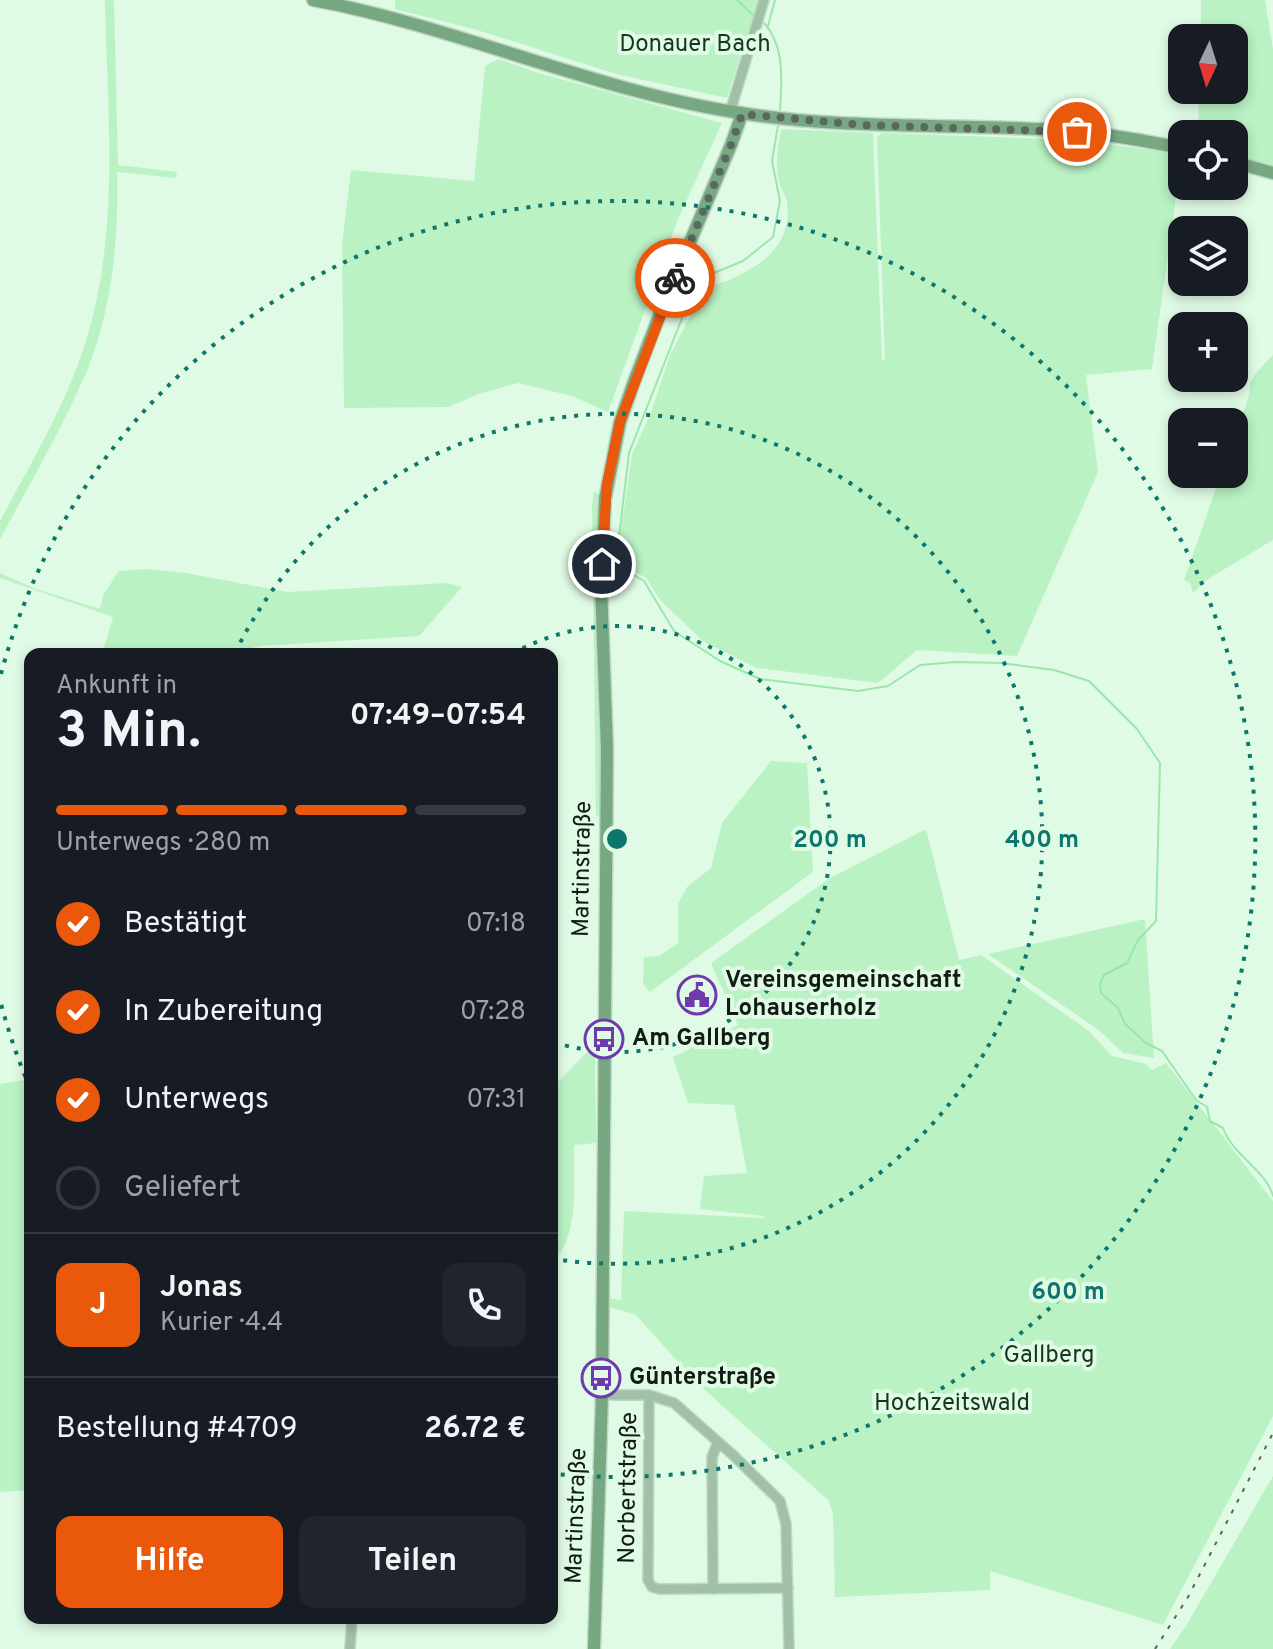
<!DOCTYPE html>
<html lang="de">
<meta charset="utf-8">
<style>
:root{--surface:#171b24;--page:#20242c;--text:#f1f3f6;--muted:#9ea1a6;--line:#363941;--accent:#ea580c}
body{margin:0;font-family:Overpass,sans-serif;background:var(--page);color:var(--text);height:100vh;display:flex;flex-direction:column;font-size:30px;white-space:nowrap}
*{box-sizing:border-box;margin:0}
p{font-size:26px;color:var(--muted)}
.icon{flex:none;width:44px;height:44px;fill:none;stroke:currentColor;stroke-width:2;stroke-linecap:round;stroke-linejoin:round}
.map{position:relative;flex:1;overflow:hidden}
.panel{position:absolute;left:24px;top:648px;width:534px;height:976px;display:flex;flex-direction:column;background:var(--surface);border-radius:16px;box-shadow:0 4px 12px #0003}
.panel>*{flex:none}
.needle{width:52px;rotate:184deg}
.controls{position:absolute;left:1168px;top:24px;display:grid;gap:16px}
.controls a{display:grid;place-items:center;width:80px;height:80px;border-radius:16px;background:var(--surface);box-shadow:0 4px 12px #0003;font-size:40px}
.pin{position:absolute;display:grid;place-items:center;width:68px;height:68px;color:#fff;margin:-34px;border:4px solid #fff;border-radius:50%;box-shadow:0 2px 8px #0007}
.courier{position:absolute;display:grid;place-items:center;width:80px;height:80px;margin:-40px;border:6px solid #ea580c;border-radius:50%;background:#fff;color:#222;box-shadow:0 2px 10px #0007}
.overview em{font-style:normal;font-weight:700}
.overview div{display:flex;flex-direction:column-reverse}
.overview{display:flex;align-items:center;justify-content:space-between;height:136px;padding:0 32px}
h1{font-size:52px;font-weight:700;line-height:60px}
.bar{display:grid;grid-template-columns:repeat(4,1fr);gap:12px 8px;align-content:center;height:96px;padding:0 32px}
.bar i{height:10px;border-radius:6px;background:var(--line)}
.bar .selected{background:var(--accent)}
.bar p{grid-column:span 4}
.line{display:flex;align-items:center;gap:20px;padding:0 32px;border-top:2px solid var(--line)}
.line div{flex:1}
.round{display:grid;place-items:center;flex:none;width:84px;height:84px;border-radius:16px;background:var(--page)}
ol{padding:0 32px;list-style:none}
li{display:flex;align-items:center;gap:24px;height:88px}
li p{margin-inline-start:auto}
li .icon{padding:8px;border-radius:50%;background:var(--accent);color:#fff;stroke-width:4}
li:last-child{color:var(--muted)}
li i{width:44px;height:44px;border:4px solid var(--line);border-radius:50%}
.button{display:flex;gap:16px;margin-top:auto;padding:16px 32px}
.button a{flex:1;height:92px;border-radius:16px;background:var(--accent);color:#fff;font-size:32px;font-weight:700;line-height:92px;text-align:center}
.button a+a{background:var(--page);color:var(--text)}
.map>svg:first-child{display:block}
</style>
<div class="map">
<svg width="1273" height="1649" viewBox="0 0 1273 1649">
<rect width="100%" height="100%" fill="#e0fbe5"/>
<g fill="#baf2c4">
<path d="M 105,0 L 114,0 L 118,165 L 177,172 L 176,178 L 117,172 C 119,237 112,310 87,371 C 62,428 30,484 0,539 L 0,521 C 32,461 69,400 88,334 C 120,226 107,111 105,0 Z"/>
<path d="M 395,0 L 758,0 L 727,98 L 616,74 L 477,30 L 395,9 Z"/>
<path d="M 1201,0 L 1265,0 L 1273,49 L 1273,167 L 1234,154 L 1234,134 L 1198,134 L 1199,90 L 1234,90 L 1234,38 L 1201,38 Z"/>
<path d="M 498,59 L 542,74 L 722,123 L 678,219 L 608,412 L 572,396 L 518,383 L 479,394 L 448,407 L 344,408 L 342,246 L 351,170 L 474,181 L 485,66 Z"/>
<path d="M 781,129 L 873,133 L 882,360 L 885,359 L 877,138 L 881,133 L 1081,140 L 1170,153 L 1177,156 L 1180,169 L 1152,369 L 1086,375 L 1098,472 L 1017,656 L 917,650 L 878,683 L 757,668 L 704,642 L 660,600 L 646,578 L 626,566 L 621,552 L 620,537 L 632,454 L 650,415 L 670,355 L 704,289 C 744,276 794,254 787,203 C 786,196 782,191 780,185 C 774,166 778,149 781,129 Z"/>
<path d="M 1273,355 L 1273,540 L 1208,579 L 1193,593 L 1190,583 L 1184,580 L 1221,474 L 1234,474 L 1234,438 L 1249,396 L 1250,383 L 1256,373 Z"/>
<path d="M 594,491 L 602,498 L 601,814 L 596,817 L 592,506 Z"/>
<path d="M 146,569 L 186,573 L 287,592 L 447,583 L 462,587 L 419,636 L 260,646 L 224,654 L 102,654 L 113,617 L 0,578 L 0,573 L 36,589 L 100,609 L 103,595 L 119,571 Z"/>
<path d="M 771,761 L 807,763 L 813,872 L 650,992 L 643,984 L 644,957 L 659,956 L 678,943 L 678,904 L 687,887 L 711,868 L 722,823 Z"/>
<path d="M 926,829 L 959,960 L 981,955 L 1089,1031 L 1112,1056 L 1146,1064 L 1152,1070 L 1166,1063 L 1273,1201 L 1273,1416 L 1163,1625 L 990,1571 L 990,1590 L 835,1597 L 833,1514 L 828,1500 L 698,1384 L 635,1314 L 608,1307 L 608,1298 L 621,1300 L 624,1211 L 764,1218 L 763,1216 L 700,1209 L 704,1176 L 747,1173 L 734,1105 L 688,1103 L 673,1057 L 738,1025 L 711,963 L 830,878 Z"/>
<path d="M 1145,919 L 1154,1058 L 1123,1053 L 1100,1031 L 988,954 Z"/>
<path d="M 595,1044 L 596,1143 L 574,1145 C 573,1184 581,1233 552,1264 L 552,1088 Z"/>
<path d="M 30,1079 L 30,1490 L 0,1492 L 0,1084 Z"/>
<path d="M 1273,1476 L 1273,1649 L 1170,1649 L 1186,1626 Z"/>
</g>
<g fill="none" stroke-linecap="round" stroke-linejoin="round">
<g stroke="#9ae7ab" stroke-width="2">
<path d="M 737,0 L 753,15"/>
<path d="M 763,22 C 785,45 782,81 780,110"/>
<path d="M 768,26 L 775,0"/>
<path d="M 778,125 L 772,161 L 780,201 L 773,237 L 743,261 L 697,280 L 629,453 L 618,545 L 622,568 L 644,581 L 674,631 L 720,661 L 760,679 L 858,691 L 888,686 L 920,665 L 955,662 L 1002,663 L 1054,670 L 1089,681 L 1137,729 L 1160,763 L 1156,921 L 1138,940 L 1127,963 L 1104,975 L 1100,984 L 1101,993 L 1118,1008 L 1125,1024 L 1146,1043 L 1162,1051 L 1196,1100 L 1207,1107 L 1210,1121 L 1223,1128 C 1233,1156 1265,1169 1273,1196"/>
</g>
<g stroke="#bfd7c4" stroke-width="12">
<g id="street">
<path d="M 730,112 L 764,0"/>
<path d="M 602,1395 L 649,1395 L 674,1403 L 733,1455 L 780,1501 L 786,1524 L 789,1649"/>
<path d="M 649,1395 L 648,1580 L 652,1587 L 659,1589 L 788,1588"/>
<path d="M 713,1589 L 712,1457 L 718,1442"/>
<path d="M 350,1649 L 352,1618"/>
</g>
</g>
<g stroke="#bfd7c4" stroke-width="15">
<g id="secondary">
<path d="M 313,0 C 458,27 594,91 741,113 C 859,132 979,121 1098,134 C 1126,137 1154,143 1182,148"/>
<path d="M 1234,162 L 1273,173"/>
<path d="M 594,1649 L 602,1395 L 607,749 L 601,586 L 605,499 L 620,422 L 635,379 L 665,301 L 731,145 L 742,114"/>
</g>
</g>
<use href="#street" stroke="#a1c1a7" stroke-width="9"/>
<use href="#secondary" stroke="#78a881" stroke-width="12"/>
<path stroke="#57665a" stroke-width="2" stroke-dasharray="4 8" stroke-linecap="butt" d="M 1155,1649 L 1188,1597 L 1273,1433"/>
</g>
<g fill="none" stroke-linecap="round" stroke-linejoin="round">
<path stroke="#5a695d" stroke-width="8" stroke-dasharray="0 14.4" d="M 675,278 L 731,145 L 742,114 L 862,125 L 1077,132"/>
<path stroke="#ea580c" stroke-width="10" d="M 602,564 L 607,484 L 620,422 L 675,278"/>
</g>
<g fill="none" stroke="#0f766e" stroke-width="4" stroke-dasharray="4 8">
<path d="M512 654A213 213 0 1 1 553 1042"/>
<path d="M235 653A425 425 0 1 1 554 1259"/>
<path d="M30 1088A638 638 0 0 1 1 1004M1 674A638 638 0 1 1 556 1474"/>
</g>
<defs>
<g id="civic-ring" transform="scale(2)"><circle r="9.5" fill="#e0fbe5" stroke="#6f3ab0" stroke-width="1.5"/><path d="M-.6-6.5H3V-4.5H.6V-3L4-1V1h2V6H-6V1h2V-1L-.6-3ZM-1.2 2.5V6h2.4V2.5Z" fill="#6f3ab0"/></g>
<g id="bus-ring" transform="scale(2)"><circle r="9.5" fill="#e0fbe5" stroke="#6f3ab0" stroke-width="1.5"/><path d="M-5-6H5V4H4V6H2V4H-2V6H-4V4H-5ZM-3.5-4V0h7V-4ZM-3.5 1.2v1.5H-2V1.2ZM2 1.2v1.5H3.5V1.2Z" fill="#6f3ab0"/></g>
</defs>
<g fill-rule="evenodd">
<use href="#civic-ring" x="697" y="995"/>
<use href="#bus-ring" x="604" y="1039"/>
<use href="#bus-ring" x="601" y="1378"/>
</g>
<g text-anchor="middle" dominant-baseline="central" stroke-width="8" stroke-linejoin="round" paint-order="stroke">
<g font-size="24" fill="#16361f" stroke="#e0fbe5">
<text x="695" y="45">Donauer Bach</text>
<text x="1049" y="1356">Gallberg</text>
<text x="952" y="1404">Hochzeitswald</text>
</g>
<g font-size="24" fill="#121b14" stroke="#e0fbe5">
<text transform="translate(583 869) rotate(-89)">Martinstraße</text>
<text transform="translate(629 1488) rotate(-89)">Norbertstraße</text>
<text transform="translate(577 1516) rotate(-88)">Martinstraße</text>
</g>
<g font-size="24" font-weight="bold" fill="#121b14" stroke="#e0fbe5" text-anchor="start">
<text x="725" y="981">Vereinsgemeinschaft<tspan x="725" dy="28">Lohauserholz</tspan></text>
<text x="632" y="1039">Am Gallberg</text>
<text x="629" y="1378">Günterstraße</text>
</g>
</g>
<circle cx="617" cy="839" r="12" fill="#0f766e" stroke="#e0fbe5" stroke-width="4"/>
<g font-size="24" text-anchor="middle" font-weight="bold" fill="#0f766e" stroke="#e0fbe5" stroke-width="8" stroke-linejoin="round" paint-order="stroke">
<text x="830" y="847">200 m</text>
<text x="1042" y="847">400 m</text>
<text x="1068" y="1299">600 m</text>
</g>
</svg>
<div class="controls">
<a><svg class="needle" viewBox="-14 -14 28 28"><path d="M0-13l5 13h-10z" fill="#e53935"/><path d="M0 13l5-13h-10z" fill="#9ea1a6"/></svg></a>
<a><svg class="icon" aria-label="locate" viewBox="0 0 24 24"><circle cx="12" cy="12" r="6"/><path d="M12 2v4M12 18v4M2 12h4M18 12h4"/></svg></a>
<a><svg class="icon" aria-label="layers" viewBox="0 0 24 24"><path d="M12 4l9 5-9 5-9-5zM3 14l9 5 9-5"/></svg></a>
<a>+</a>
<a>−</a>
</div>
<div class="pin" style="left:1077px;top:132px;background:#ea580c"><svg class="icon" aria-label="bag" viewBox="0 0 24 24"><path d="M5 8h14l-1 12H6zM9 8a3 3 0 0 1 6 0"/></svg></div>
<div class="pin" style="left:602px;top:564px;background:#1f2937"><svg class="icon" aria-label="home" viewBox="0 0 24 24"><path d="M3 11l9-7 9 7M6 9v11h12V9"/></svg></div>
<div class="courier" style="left:675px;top:278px"><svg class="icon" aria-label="bike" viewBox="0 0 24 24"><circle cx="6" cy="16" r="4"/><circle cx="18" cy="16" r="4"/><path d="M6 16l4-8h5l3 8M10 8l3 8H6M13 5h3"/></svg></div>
<section class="panel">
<div class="overview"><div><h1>3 Min.</h1><p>Ankunft in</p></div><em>07:49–07:54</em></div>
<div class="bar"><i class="selected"></i><i class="selected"></i><i class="selected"></i><i></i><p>Unterwegs · 280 m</p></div>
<ol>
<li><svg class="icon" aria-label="check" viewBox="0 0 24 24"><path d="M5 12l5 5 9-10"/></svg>Bestätigt<p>07:18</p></li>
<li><svg class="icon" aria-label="check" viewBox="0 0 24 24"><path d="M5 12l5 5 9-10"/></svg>In Zubereitung<p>07:28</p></li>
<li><svg class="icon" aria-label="check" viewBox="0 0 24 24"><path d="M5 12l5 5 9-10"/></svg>Unterwegs<p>07:31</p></li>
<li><i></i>Geliefert</li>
</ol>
<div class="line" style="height:144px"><b class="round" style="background:var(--accent);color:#fff">J</b><div><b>Jonas</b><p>Kurier · 4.4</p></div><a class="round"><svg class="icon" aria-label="phone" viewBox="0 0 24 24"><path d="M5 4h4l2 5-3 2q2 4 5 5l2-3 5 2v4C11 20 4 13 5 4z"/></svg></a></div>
<div class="line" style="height:104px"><div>Bestellung #4709</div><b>26.72 €</b></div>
<div class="button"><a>Hilfe</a><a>Teilen</a></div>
</section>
</div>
